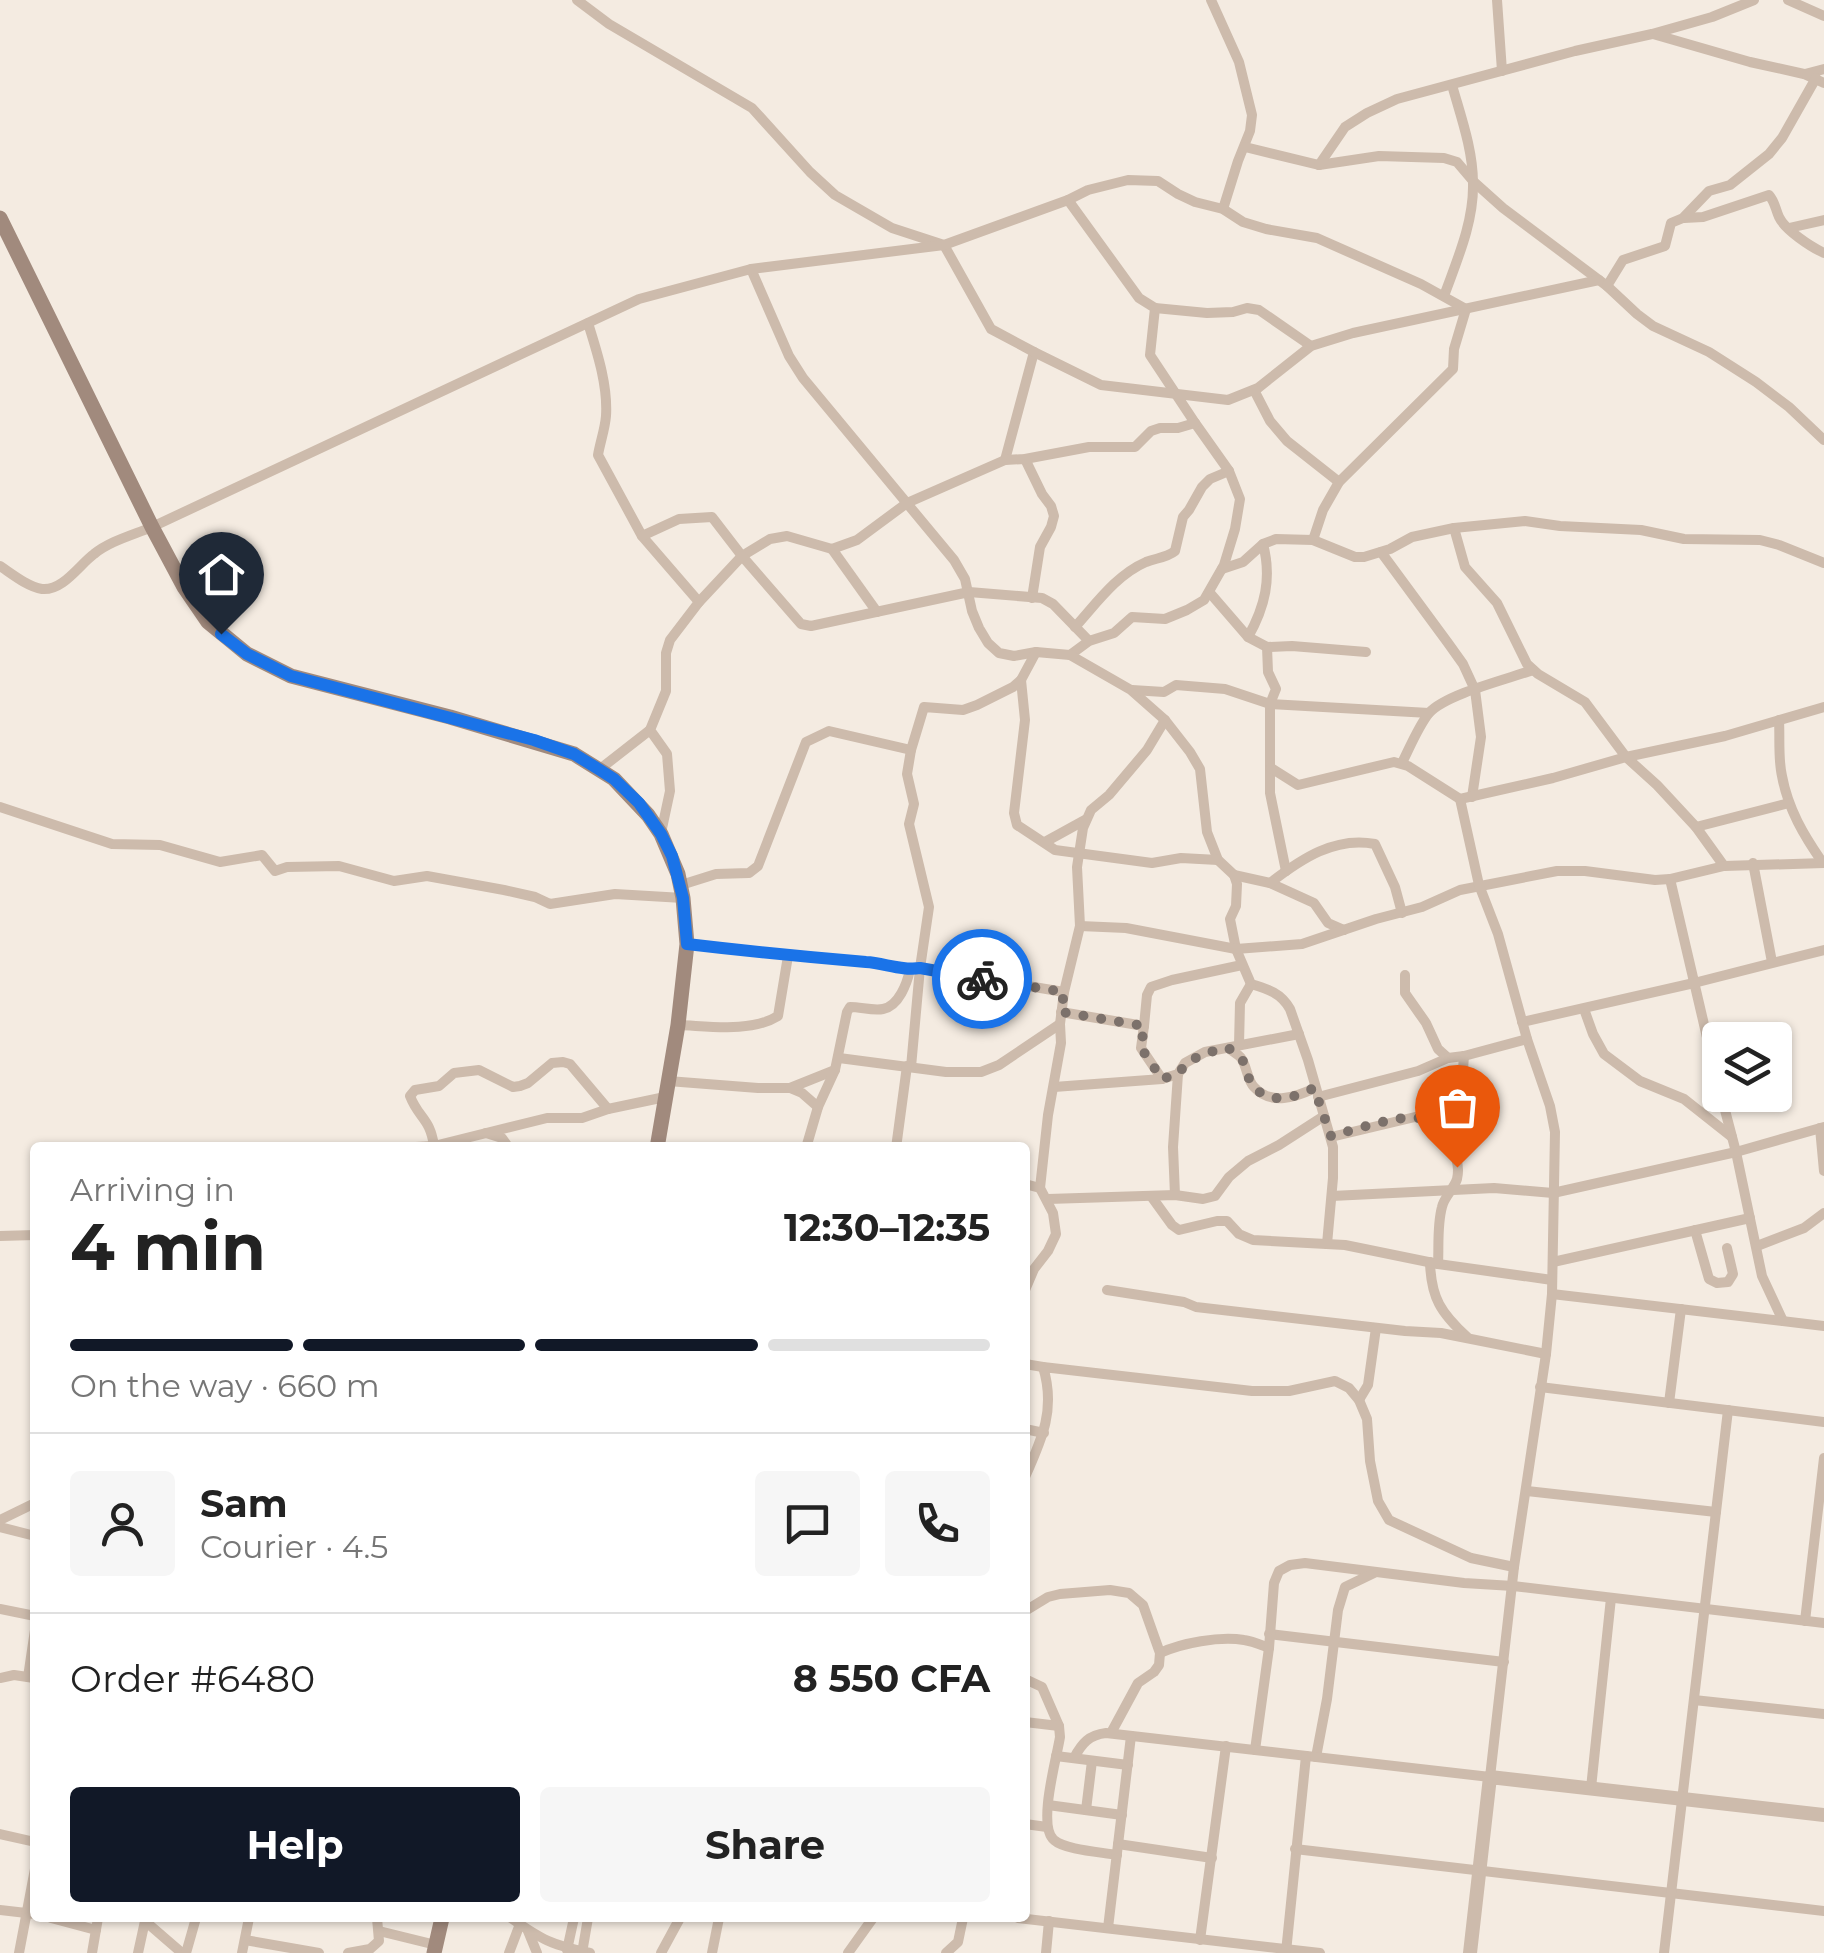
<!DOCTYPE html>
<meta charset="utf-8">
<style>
:root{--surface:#fff;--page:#f6f6f6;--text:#222;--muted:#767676;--line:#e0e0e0;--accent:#111827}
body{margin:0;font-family:Montserrat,sans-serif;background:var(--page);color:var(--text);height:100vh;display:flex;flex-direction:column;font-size:38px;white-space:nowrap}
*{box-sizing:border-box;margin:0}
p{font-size:32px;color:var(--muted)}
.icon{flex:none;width:55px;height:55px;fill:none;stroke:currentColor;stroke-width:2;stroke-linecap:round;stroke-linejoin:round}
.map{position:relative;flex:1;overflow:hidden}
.drawer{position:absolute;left:30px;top:1142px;width:1000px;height:780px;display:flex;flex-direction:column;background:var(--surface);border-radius:10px;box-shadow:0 2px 8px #0004}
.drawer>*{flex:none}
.tools{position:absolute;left:1702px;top:1022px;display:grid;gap:20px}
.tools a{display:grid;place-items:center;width:90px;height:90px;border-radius:10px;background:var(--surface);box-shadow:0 2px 8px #0004;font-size:50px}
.pin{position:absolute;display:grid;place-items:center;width:85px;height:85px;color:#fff;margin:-102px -42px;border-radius:50% 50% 50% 0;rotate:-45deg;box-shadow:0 0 10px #0007}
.pin .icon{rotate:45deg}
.courier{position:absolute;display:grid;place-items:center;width:100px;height:100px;margin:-50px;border:8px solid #1a73e8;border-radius:50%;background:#fff;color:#222;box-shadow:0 2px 12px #0007}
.summary em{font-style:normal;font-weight:700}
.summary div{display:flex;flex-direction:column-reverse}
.summary{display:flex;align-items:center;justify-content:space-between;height:170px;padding:0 40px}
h1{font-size:65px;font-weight:700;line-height:75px}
.bar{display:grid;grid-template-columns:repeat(4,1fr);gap:15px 10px;align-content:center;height:120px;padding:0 40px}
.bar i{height:12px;border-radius:8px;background:var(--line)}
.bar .on{background:var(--accent)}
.bar p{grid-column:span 4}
.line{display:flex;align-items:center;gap:25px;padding:0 40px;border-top:2px solid var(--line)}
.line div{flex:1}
.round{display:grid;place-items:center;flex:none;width:105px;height:105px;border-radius:10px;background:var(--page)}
.cta{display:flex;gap:20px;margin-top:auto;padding:20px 40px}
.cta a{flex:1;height:115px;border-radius:10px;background:var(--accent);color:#fff;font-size:40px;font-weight:700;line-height:115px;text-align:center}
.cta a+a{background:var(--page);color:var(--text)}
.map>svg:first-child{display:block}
</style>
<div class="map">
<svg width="1824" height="1953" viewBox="0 0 1824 1953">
<rect width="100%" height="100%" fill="#f4ebe1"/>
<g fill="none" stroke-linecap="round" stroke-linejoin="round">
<g stroke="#cdbbac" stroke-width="10">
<path d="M 577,0 L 609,24 L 752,108 L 810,172 L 835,195 L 892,228 L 944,245 L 991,329 L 1034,352 L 1005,460"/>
<path d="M 1211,0 L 1239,62 L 1252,115 L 1250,131 L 1238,161 L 1223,209"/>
<path d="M 1497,0 L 1502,71"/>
<path d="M 1788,0 L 1824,16"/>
<path d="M 1653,34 L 1750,62 L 1804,74 L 1824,83"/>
<path d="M 1805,74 L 1824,69"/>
<path d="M 1245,147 L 1319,165 L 1379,156 L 1444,158 L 1457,162 L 1474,182 L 1503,208 L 1607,286 L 1637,314 L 1653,326 L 1709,352 L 1756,382 L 1789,407 L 1824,440"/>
<path d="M 1319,165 L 1345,127 L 1367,113 L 1397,99 L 1575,51 L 1652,34 L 1712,17 L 1754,0"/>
<path d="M 1068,200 L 1139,298 L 1155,308 L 1150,355 L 1195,423 L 1229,471 L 1240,499 L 1235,529 L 1224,565 L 1204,600 L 1187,610 L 1165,619 L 1132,617 L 1114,633 L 1089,641 L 1070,655"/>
<path d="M 1684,218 L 1703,217 L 1769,195 C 1775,202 1775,208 1779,217 C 1785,230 1811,247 1824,253"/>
<path d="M 1789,228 L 1824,220"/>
<path d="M 751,269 L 789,356 L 803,378 L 954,560 L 965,579 L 972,611 L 979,628 L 988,643 L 999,653 L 1014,656 L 1036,652 L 1070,655 L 1131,690 L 1165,720 L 1190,752 L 1200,769 L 1207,832 L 1218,860 L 1234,875 L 1237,884 L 1236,906 L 1230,919 L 1236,949 L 1251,984 C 1268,989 1281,993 1290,1009 L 1308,1060 L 1333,1147 L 1333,1178 L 1327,1244"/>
<path d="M 1607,286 L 1623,260 L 1665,246 L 1671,223 L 1683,218 L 1709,191 L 1730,185 L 1769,154 L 1782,138 L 1816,78"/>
<path d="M 1444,296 C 1457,260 1474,222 1473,183 C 1473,150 1461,117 1452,85"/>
<path d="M 1155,308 L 1207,313 L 1233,312 L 1247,308 L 1259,310 L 1311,346"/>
<path d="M 588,323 C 597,352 608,385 606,416 C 605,429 600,443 598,455 L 642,536 L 699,602 L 670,640 L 666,653 L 666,691 L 650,730 L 667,754 L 670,791 L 661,833"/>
<path d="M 1034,352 L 1101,385 L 1228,400 L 1258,388 L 1311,346 L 1353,333 L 1599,280"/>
<path d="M 1254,390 L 1270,421 L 1287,441 L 1339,482"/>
<path d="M 1025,459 L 1042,494 L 1051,506 L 1054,516 L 1051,527 L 1040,547 L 1032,598"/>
<path d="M 1454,528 L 1465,567 L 1497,603 L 1527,664 L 1538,674 L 1585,702 L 1626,757 L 1657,785 L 1696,827 L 1724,866"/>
<path d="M 642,536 L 679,519 L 712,517 L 742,556 L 770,539 L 787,536 L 832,549 L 857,540 L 907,503 L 1005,460 L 1025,459 L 1089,447 L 1135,447 L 1151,431 L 1160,428 L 1178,428 L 1195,423"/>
<path d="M 832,549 L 877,612"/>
<path d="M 1381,552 L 1448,643 L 1463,664 L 1475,690 L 1481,737 L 1472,797"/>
<path d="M 0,566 C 12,574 28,587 42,589 C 63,591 79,565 94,554 C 110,541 133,535 152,527 L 639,299 L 751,269 L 944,245 L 1068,200 L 1088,190 L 1128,180 L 1158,181 L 1178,194 L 1195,202 L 1223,209 L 1243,222 L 1266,229 L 1317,238 L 1421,284 L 1466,309 L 1454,349 L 1453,369 L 1339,482 L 1323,510 L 1313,540"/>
<path d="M 1222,569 L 1243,562 L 1263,544 L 1276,539 L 1313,540 L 1355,557 L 1364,557 L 1390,549 L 1412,537 L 1454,528 L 1525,521 L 1560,526 L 1641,530 L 1684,539 L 1760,540 L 1779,545 L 1824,563"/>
<path d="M 1210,593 L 1248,637 L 1267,647 L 1268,672 L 1276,689 L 1270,704 L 1270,793 L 1286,871"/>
<path d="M 699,602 L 742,556 L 801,624 L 811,626 L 969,592 L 1042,598 L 1053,604 L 1089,641"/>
<path d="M 1075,627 C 1096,604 1116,575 1146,562 C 1156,558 1166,558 1175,551 L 1183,517 L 1189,510 L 1202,487 L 1210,479 L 1229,471"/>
<path d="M 1248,637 C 1265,607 1272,578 1263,544"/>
<path d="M 1267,647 L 1292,646 L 1366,652"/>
<path d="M 1021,680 L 1025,720 L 1014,813 L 1017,825 L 1055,850 L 1152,863 L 1181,858 L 1218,860"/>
<path d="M 1132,690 L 1164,692 L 1176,685 L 1225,689 L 1270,704 L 1429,713"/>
<path d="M 1779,720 C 1780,739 1778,759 1782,776 C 1788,809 1804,836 1823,863"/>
<path d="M 1402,763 C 1410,747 1418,727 1429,713 C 1446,694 1508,679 1533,670"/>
<path d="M 1271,768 L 1298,785 L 1394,762 L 1408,766 L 1460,799 L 1553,778 L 1626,757 L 1725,736 L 1824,707"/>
<path d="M 600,769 L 650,730"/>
<path d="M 0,807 L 112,844 L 160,845 L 220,862 L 262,855 L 275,871 L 287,867 L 339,866 L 394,881 L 427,876 L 504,890 L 535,897 L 550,904 L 615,894 L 683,898"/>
<path d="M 1696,827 L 1789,803"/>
<path d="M 1045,842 L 1085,820"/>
<path d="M 1753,863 L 1772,962"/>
<path d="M 1234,875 L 1270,883 L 1314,903 L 1328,923 L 1344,930"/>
<path d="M 1670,879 L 1720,1093"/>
<path d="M 1270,883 C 1301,859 1335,836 1375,844 L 1395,887 L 1402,913"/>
<path d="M 681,885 L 716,874 L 749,873 L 758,866 L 806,742 L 829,731 L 911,750"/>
<path d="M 1080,926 L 1126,928 L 1236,949 L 1302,944 L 1376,919 L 1422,907 L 1460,890 L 1557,871 L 1585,871 L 1655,880 L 1670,879 L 1724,866 L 1824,863"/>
<path d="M 687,944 C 747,951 806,956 866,962 C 884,963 902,971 920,968 L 1064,992"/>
<path d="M 1405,975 L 1405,993 L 1426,1023 L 1438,1049 L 1448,1058"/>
<path d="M 1584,1009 L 1593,1034 L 1604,1054 L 1640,1081 L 1684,1099 L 1732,1137"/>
<path d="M 1061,1012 L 1144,1026 L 1141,1048 L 1162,1079 L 1178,1074 L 1185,1063 L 1205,1052 L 1299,1034"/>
<path d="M 1522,1022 L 1694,983 L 1824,950"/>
<path d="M 678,1025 C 708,1026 751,1033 778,1016 L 788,956"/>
<path d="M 1144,1026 L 1147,995 L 1151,987 L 1172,980 L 1242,965"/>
<path d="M 1239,1045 L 1240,1003 L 1251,984"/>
<path d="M 1228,1048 C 1230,1049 1240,1056 1241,1058 C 1247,1066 1247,1080 1254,1087 C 1271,1106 1296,1097 1315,1088"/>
<path d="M 839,1058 L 946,1072 L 981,1072 L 999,1065 L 1060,1024"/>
<path d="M 911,1067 L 920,968 L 929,907 L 909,824 L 914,804 L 907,774 L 911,750 L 924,707 L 963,710 L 977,705 L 1013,687 L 1021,680 L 1036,652"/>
<path d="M 668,1081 L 758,1088 L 790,1088 L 802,1093 L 818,1107"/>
<path d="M 1054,1087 L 1162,1079"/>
<path d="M 790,1088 L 835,1070"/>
<path d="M 1721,1095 L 1736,1152 L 1762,1276 L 1783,1321"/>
<path d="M 1318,1097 L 1418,1071 L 1448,1058 L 1464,1056 L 1527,1039"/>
<path d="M 1432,1125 L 1461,1095 L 1464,1056"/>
<path d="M 1820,1128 L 1824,1171"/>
<path d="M 486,1133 L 502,1138 L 509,1148"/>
<path d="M 1331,1137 L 1415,1117 C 1438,1123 1463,1153 1457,1179 C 1454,1189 1444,1197 1442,1207 C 1437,1225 1439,1246 1438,1264"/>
<path d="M 434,1146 C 430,1118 419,1119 410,1096 L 415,1090 L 439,1086 L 454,1073 L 479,1070 L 513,1087 L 520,1086 L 528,1083 L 552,1063 L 563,1062 L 570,1064 L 608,1109"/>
<path d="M 398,1148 L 434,1146 L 547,1118 L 582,1118 L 608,1109 L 665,1097"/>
<path d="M 806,1148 L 818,1107 L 835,1070 L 847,1012 L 850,1007 C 861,1007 873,1011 883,1009 C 899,1006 907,983 910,970"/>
<path d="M 896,1148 L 907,1066"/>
<path d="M 1025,1184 L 1040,1188"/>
<path d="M 1175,1195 L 1173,1147 L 1178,1074"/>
<path d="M 1151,1196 L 1172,1225 L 1179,1230 L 1217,1221 L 1227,1221 L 1239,1234 L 1253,1240 L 1345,1245 L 1438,1264 L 1552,1280"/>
<path d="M 1332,1196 L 1494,1188 L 1553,1193 L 1736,1152 L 1824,1127"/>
<path d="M 1048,1199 L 1175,1195 L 1203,1199 L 1215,1196 L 1229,1177 L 1248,1161 L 1279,1145 L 1324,1116"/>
<path d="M 1695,1230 L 1709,1279 L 1717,1283 L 1728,1282 L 1733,1274 L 1727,1248"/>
<path d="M 0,1236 L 35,1235"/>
<path d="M 1757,1246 L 1804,1228 L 1824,1213"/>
<path d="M 1430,1262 C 1431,1298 1441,1313 1467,1337"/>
<path d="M 1553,1262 L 1750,1218"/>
<path d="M 1025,1290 L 1034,1269 L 1048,1251 L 1056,1234 L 1053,1213 L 1040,1188 L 1048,1115 L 1061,1043 L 1060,1024 L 1064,992 L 1080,926 L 1077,867 L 1083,828 L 1091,810 L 1109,795 L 1147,750 L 1165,720"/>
<path d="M 1107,1290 L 1184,1302 L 1196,1307 L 1405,1331 L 1441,1333 L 1546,1354"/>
<path d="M 1552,1294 L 1824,1326"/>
<path d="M 1025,1364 L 1043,1367"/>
<path d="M 1540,1387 L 1824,1422"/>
<path d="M 1359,1400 L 1368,1385 L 1376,1328"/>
<path d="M 1669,1403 L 1681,1309"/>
<path d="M 1025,1429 L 1044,1433"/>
<path d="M 1025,1477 C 1042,1439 1056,1409 1043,1367 L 1252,1391 L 1289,1391 L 1335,1381 L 1349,1388 L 1359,1400 L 1367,1419 L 1370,1461 L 1378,1501 L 1389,1520 L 1471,1558 L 1514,1567"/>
<path d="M 1527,1491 L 1716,1512"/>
<path d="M 0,1520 L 35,1503"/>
<path d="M 0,1527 L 35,1536"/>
<path d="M 0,1609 L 35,1616"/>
<path d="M 1025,1611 L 1048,1597 L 1060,1594 L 1110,1590 L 1129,1593 L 1143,1605 L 1160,1653 L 1159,1665 L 1154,1672 L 1138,1683 L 1111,1733"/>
<path d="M 1805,1621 L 1824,1458"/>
<path d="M 1269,1634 L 1504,1662"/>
<path d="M 1160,1653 C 1182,1643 1219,1636 1244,1640 C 1252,1641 1261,1645 1269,1648"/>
<path d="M 28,1677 L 35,1630"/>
<path d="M 0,1678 L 14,1675 L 34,1678"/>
<path d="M 1025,1679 L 1042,1687 L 1059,1726 L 1060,1737 C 1057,1757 1037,1826 1054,1840 C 1065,1850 1101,1852 1117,1855"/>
<path d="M 1694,1700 L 1824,1714"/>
<path d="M 1025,1722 L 1059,1726"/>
<path d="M 1255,1750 L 1269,1648 L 1274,1583 L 1279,1571 L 1290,1565 L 1305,1563 L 1464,1583 L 1513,1586 L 1824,1623"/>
<path d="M 1056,1756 L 1128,1765"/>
<path d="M 1316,1757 L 1327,1699 L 1338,1610 L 1345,1587 L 1374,1573"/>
<path d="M 1074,1758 C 1082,1743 1089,1735 1106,1733 L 1490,1777 L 1514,1567 L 1546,1354 L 1552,1294 L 1555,1132 L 1550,1106 L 1527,1039 L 1498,934 L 1479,885 L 1460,799"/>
<path d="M 1591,1788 L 1611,1598"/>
<path d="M 1048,1805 L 1122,1815"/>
<path d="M 1086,1810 L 1092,1761"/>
<path d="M 1025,1824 L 1047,1827"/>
<path d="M 0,1834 L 35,1842"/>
<path d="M 1118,1844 L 1212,1858"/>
<path d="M 1295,1849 L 1824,1911"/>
<path d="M 0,1910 L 35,1914"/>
<path d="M 51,1918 L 96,1930"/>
<path d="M 511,1918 C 542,1940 552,1945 590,1953"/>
<path d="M 1018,1918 L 1320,1953"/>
<path d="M 145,1921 L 182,1953"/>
<path d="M 1108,1928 L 1131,1736"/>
<path d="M 379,1931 L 436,1945"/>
<path d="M 528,1931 L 537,1953"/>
<path d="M 245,1940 L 319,1953"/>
<path d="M 1200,1940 L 1226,1746"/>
<path d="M 567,1950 L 574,1918"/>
<path d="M 1286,1952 L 1306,1756"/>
<path d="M 19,1953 L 35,1869"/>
<path d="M 92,1953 L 98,1918"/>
<path d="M 138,1953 L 145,1921 L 143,1918"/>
<path d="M 186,1953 L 196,1918"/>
<path d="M 242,1953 L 249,1918"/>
<path d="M 348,1953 L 370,1949 L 379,1941 L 377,1918"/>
<path d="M 509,1953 L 520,1924"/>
<path d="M 582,1953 L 588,1918"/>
<path d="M 661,1953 L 680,1918"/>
<path d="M 712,1953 L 719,1918"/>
<path d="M 848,1953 L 873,1918"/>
<path d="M 946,1953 L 958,1942 L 963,1918"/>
<path d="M 1046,1953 L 1049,1921"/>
<path d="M 1664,1953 L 1728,1410"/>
</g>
<path stroke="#cdbbac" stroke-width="14" d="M 1470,1953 L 1490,1777 L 1824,1815"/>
<g stroke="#a18a7d" stroke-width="15">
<path d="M 0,218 L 152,527 L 184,587 L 208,622 L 247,654 L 291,676 L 450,717 L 574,754 L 614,779 L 648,815 L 661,834 L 678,874 L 683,898 L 687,944 L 678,1025 L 657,1148"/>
<path d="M 434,1953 L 442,1918"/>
</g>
</g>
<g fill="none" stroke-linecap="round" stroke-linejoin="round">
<path stroke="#7c716b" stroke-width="10" stroke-dasharray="0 18" d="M 982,979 L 1064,992 L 1061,1012 L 1144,1026 L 1141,1048 L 1162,1079 L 1178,1074 C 1191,1056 1207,1052 1228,1048 C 1230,1049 1240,1056 1241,1058 C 1247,1066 1247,1080 1254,1087 C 1271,1106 1296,1097 1314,1088 L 1331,1136 C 1351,1131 1401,1114 1419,1118 C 1427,1119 1433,1126 1438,1131 C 1449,1142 1455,1152 1457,1167"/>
<path stroke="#1a73e8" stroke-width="12" d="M 221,634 L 247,654 L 291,676 L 534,740 L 574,754 L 600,770 L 614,779 L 639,803 L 661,834 L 672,856 L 683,898 L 687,944 C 746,951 806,957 866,962 C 884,963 902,971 920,968 L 982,979"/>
</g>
</svg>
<div class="tools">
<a><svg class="icon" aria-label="layers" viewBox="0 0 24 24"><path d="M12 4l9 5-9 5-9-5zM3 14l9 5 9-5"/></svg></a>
</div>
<div class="pin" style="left:1457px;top:1167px;background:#ea580c"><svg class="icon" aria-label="bag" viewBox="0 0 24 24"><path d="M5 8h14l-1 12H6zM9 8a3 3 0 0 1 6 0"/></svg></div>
<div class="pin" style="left:221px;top:634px;background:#1f2937"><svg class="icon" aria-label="home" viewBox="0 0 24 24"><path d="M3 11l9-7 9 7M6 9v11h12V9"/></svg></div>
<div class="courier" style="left:982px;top:979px"><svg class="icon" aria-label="bike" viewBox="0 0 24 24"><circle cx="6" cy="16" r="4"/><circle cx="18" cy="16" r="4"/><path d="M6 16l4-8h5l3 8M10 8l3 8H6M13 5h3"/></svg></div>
<section class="drawer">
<div class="summary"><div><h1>4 min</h1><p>Arriving in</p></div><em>12:30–12:35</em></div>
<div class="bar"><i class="on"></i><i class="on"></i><i class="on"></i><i></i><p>On the way · 660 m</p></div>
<div class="line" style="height:180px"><a class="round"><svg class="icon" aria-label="person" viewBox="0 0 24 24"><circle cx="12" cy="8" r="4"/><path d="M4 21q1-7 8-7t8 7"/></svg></a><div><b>Sam</b><p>Courier · 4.5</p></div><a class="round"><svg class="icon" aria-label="chat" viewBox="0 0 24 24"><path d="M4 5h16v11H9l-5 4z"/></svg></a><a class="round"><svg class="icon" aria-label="phone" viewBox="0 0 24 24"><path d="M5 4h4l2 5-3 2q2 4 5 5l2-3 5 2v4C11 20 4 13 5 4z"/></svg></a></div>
<div class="line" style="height:130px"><div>Order #6480</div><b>8 550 CFA</b></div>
<div class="cta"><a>Help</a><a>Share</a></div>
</section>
</div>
